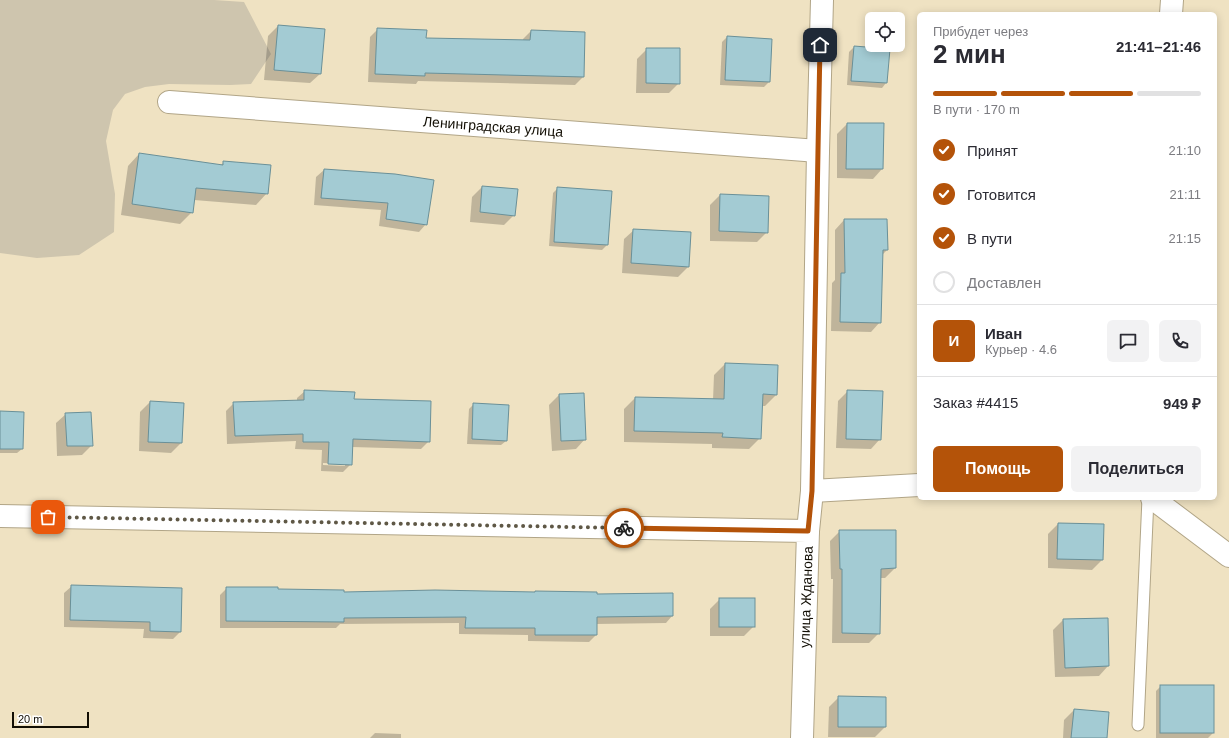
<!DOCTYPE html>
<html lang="ru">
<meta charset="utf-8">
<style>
:root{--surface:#fff;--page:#f2f2f3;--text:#2b2b33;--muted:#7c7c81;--line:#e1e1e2;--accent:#b45309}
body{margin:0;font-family:Helvetica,sans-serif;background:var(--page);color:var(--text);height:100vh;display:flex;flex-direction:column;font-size:15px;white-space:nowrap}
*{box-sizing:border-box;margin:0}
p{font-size:13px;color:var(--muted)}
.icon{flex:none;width:22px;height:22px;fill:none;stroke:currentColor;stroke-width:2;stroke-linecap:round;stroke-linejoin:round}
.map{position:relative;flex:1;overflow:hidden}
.details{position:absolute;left:917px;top:12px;width:300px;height:488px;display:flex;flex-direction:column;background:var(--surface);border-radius:6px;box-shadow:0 2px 10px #0003}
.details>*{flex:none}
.buttons{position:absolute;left:865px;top:12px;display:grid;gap:8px}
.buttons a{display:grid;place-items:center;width:40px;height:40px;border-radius:6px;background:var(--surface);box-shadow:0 2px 10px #0003;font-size:20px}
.scale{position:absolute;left:12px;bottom:10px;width:77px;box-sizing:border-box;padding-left:4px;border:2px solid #120e04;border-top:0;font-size:11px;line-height:14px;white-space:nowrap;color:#120e04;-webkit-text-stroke:3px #fff;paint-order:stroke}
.pin{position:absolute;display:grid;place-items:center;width:34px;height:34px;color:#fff;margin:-17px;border-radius:8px;box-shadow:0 2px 6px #0006}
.courier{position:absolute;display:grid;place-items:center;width:40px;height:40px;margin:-20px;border:3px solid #b45309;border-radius:50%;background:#fff;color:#222;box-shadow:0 1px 5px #0007}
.head em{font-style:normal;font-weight:800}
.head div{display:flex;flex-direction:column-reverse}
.head{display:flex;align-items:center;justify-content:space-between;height:68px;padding:0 16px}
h1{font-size:26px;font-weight:800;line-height:30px}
.bar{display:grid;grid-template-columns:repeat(4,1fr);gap:6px 4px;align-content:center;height:48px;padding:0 16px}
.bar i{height:5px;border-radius:3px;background:var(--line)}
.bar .active{background:var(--accent)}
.bar p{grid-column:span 4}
.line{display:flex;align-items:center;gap:10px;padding:0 16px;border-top:1px solid var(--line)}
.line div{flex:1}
.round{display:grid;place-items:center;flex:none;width:42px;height:42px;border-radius:6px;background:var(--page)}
ol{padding:0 16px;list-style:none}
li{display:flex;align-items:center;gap:12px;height:44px}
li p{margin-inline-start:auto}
li .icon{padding:4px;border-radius:50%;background:var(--accent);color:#fff;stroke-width:4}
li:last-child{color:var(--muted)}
li i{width:22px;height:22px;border:2px solid var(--line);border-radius:50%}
.action{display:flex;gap:8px;margin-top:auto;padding:8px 16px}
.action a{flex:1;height:46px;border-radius:6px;background:var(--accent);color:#fff;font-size:16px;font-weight:800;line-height:46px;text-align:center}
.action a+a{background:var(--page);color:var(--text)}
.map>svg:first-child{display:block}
</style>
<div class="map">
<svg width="1229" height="738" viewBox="0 0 1229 738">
<rect width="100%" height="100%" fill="#efe2c2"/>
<path fill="#cec5ae" d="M 0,0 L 214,0 L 244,2 L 271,54 L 251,84 L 230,85 L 169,84 L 145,87 L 125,94 L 113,110 L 106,141 L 115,194 L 114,232 L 79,255 L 37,258 L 0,253 Z"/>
<g fill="#0003" fill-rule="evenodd">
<path d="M 278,26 L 320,74 L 310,83 L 264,80 L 268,36 Z"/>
<path d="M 378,29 L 425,39 L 523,41 L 523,39 L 531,31 L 583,77 L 575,85 L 418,81 L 416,84 L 368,82 L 370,37 Z"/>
<path d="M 727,37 L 771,39 L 769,82 L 764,87 L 720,85 L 722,42 Z"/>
<path d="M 854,47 L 886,83 L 882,88 L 847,85 L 849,52 Z"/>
<path d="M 647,49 L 679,83 L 669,93 L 636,93 L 637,59 Z"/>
<path d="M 847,124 L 883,124 L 882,169 L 873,179 L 837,178 L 837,134 Z"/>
<path d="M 139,154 L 220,166 L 224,162 L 267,193 L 256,205 L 194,200 L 192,212 L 180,224 L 121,215 L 128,166 Z"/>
<path d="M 324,170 L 395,175 L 426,224 L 419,232 L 379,226 L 381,210 L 314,205 L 316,177 Z"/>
<path d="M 482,187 L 514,215 L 504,225 L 470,222 L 472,197 Z"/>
<path d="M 558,188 L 607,245 L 602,250 L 549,246 L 553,193 Z"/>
<path d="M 720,195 L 767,232 L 757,242 L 710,241 L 710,205 Z"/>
<path d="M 844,220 L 887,250 L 882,255 L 880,322 L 871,332 L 831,331 L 832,283 L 835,280 L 835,230 Z"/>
<path d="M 634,230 L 688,267 L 678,277 L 622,273 L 624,239 Z"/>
<path d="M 725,364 L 776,395 L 765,406 L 761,406 L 760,438 L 749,449 L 712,448 L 712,444 L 624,442 L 624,409 L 635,398 L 713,400 L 714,375 Z"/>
<path d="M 305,391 L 353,400 L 429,441 L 421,449 L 352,447 L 351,464 L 343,472 L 321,471 L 322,450 L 295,449 L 296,441 L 227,444 L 226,411 L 234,403 L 297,401 L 297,398 ZM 323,463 L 345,464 L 345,466 L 323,465 Z"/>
<path d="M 848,391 L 880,439 L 871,449 L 836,448 L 838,401 Z"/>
<path d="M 583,394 L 585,439 L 576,449 L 552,451 L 549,405 L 559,395 Z"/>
<path d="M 150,402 L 181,443 L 171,453 L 139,451 L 140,412 Z"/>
<path d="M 474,404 L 506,441 L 501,445 L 467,444 L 469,409 Z"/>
<path d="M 0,412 L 22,449 L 17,453 L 0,453 Z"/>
<path d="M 66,414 L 92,445 L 82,455 L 57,456 L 56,423 Z"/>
<path d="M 1058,524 L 1102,560 L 1092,570 L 1048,568 L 1048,534 Z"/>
<path d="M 840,531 L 895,531 L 895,568 L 885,578 L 880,578 L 879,633 L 869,643 L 832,643 L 833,579 L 831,579 L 830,541 Z"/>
<path d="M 72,586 L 180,632 L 173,639 L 143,638 L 144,629 L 64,627 L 64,593 Z"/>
<path d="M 227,588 L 343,593 L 672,616 L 666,623 L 596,624 L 596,635 L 589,642 L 528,641 L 528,635 L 459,634 L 459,623 L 340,624 L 336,628 L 220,628 L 220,595 Z"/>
<path d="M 720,599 L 754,626 L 744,636 L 710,636 L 710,609 Z"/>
<path d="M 1063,620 L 1108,666 L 1099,676 L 1055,677 L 1053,630 Z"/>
<path d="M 1161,686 L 1213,733 L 1208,738 L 1156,738 L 1156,691 Z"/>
<path d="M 839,697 L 885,698 L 885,727 L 875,737 L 828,737 L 829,707 Z"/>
<path d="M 1074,710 L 1106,738 L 1063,738 L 1064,720 Z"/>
<path d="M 375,733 L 401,734 L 401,738 L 370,738 Z"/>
</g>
<g fill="#a3cbd3" stroke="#6a9098">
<path d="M 278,25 L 325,29 L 321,74 L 274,70 Z"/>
<path d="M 377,28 L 427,30 L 426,38 L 530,40 L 531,30 L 585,32 L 584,77 L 425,73 L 425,76 L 375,74 Z"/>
<path d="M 727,36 L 772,39 L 770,82 L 725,80 Z"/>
<path d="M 854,46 L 890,49 L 887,83 L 851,81 Z"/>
<path d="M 646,48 L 680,48 L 680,84 L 646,83 Z"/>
<path d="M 847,123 L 884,123 L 883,169 L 846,169 Z"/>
<path d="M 139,153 L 223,165 L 223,161 L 271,165 L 268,194 L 196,188 L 193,213 L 132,204 Z"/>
<path d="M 324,169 L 395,174 L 434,180 L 427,225 L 386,219 L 388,203 L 321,198 Z"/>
<path d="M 482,186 L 518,189 L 515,216 L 480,212 Z"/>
<path d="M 557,187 L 612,191 L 608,245 L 554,242 Z"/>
<path d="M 720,194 L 769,196 L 768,233 L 719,231 Z"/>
<path d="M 844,219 L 887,219 L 888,250 L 883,250 L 881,323 L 840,322 L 841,273 L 845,273 Z"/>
<path d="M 633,229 L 691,232 L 689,267 L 631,263 Z"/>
<path d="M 725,363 L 778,365 L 777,395 L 763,394 L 761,439 L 722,437 L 723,433 L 634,431 L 635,397 L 724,399 Z"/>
<path d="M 304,390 L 355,392 L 354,399 L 431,401 L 430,442 L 353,439 L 352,465 L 328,464 L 329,442 L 303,442 L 303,434 L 235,436 L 233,402 L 304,400 Z"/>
<path d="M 847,390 L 883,391 L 881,440 L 846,439 Z"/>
<path d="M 584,393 L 586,440 L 561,441 L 559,394 Z"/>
<path d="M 150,401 L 184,403 L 182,443 L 148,442 Z"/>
<path d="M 473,403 L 509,405 L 507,441 L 472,439 Z"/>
<path d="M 0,411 L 24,412 L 23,449 L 0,449 Z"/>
<path d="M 91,412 L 93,446 L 67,446 L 65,413 Z"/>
<path d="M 1058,523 L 1104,524 L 1103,560 L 1057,559 Z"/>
<path d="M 839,530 L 896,530 L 896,568 L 881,569 L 880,634 L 842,633 L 842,569 L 840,569 Z"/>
<path d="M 71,585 L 182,588 L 181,632 L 150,631 L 150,622 L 70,620 Z"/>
<path d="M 226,587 L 278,587 L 278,589 L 344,590 L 344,592 L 435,590 L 535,592 L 535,591 L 597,592 L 597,594 L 673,593 L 673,616 L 597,617 L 597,635 L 535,635 L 535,628 L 465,628 L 466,617 L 344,618 L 344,622 L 226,621 Z"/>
<rect x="719" y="598" width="36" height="29"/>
<path d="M 1108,618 L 1109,666 L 1065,668 L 1063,619 Z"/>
<rect x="1160" y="685" width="54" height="48"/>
<path d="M 838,696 L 886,697 L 886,727 L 838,727 Z"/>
<path d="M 1074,709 L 1109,712 L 1107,738 L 1071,738 Z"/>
</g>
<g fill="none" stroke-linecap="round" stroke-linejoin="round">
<g stroke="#b1a587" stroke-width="13">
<path id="service" d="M 1138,725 L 1148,498"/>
</g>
<g stroke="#b1a587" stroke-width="24">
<g id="minor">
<path d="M 1171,14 L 1172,0"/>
<path id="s1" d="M 169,102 L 818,151"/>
<path d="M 812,491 L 919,485"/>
<path d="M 1152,498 L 1229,556"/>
<path d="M 808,531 L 812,491 L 818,151 L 822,0"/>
</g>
</g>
<g stroke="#b1a587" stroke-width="24">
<path id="tertiary" d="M 0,516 L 808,531 L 802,738"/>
</g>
<use href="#service" stroke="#fff" stroke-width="11"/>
<use href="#minor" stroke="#fff" stroke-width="22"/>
<use href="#tertiary" stroke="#fff" stroke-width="22"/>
</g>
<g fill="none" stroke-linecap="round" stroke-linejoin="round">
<path stroke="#5f5846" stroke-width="4" stroke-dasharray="0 7.2" d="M 48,517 L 624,528"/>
<path stroke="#b45309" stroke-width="5" d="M 624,528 L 808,531 L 812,491 L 818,150 L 820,45"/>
</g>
<g text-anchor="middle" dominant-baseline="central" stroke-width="3" stroke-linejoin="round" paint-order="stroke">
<g font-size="14" fill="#120e04" stroke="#fff">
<text stroke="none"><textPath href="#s1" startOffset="325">Ленинградская улица</textPath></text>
<text transform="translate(806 597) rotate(-88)">улица Жданова</text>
</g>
</g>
</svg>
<div class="buttons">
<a><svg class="icon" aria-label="locate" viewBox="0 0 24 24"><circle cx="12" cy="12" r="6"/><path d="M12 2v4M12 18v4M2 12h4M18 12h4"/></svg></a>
</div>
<div class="scale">20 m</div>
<div class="pin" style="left:48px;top:517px;background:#ea580c"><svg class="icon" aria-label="bag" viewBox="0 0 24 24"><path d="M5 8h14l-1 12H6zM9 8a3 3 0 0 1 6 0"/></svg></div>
<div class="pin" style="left:820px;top:45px;background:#1f2937"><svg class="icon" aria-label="home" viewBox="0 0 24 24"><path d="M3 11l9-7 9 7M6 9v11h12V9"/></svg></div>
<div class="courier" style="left:624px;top:528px"><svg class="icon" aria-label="bike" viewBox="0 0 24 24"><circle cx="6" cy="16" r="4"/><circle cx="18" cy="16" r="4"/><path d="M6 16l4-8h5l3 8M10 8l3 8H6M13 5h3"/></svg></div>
<section class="details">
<div class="head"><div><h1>2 мин</h1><p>Прибудет через</p></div><em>21:41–21:46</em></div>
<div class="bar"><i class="active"></i><i class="active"></i><i class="active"></i><i></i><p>В пути · 170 m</p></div>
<ol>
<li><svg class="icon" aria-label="check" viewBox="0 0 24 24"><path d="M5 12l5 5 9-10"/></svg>Принят<p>21:10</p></li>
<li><svg class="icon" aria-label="check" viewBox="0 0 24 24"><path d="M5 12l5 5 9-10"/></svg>Готовится<p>21:11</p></li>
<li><svg class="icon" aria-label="check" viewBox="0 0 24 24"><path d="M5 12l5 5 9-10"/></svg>В пути<p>21:15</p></li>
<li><i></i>Доставлен</li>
</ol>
<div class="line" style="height:72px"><b class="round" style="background:var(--accent);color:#fff">И</b><div><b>Иван</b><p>Курьер · 4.6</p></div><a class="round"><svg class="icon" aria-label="chat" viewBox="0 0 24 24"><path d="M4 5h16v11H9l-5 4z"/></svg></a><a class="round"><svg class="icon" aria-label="phone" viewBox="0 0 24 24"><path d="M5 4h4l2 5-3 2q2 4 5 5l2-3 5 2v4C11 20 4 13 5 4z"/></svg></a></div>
<div class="line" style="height:52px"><div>Заказ #4415</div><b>949 ₽</b></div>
<div class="action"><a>Помощь</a><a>Поделиться</a></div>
</section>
</div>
